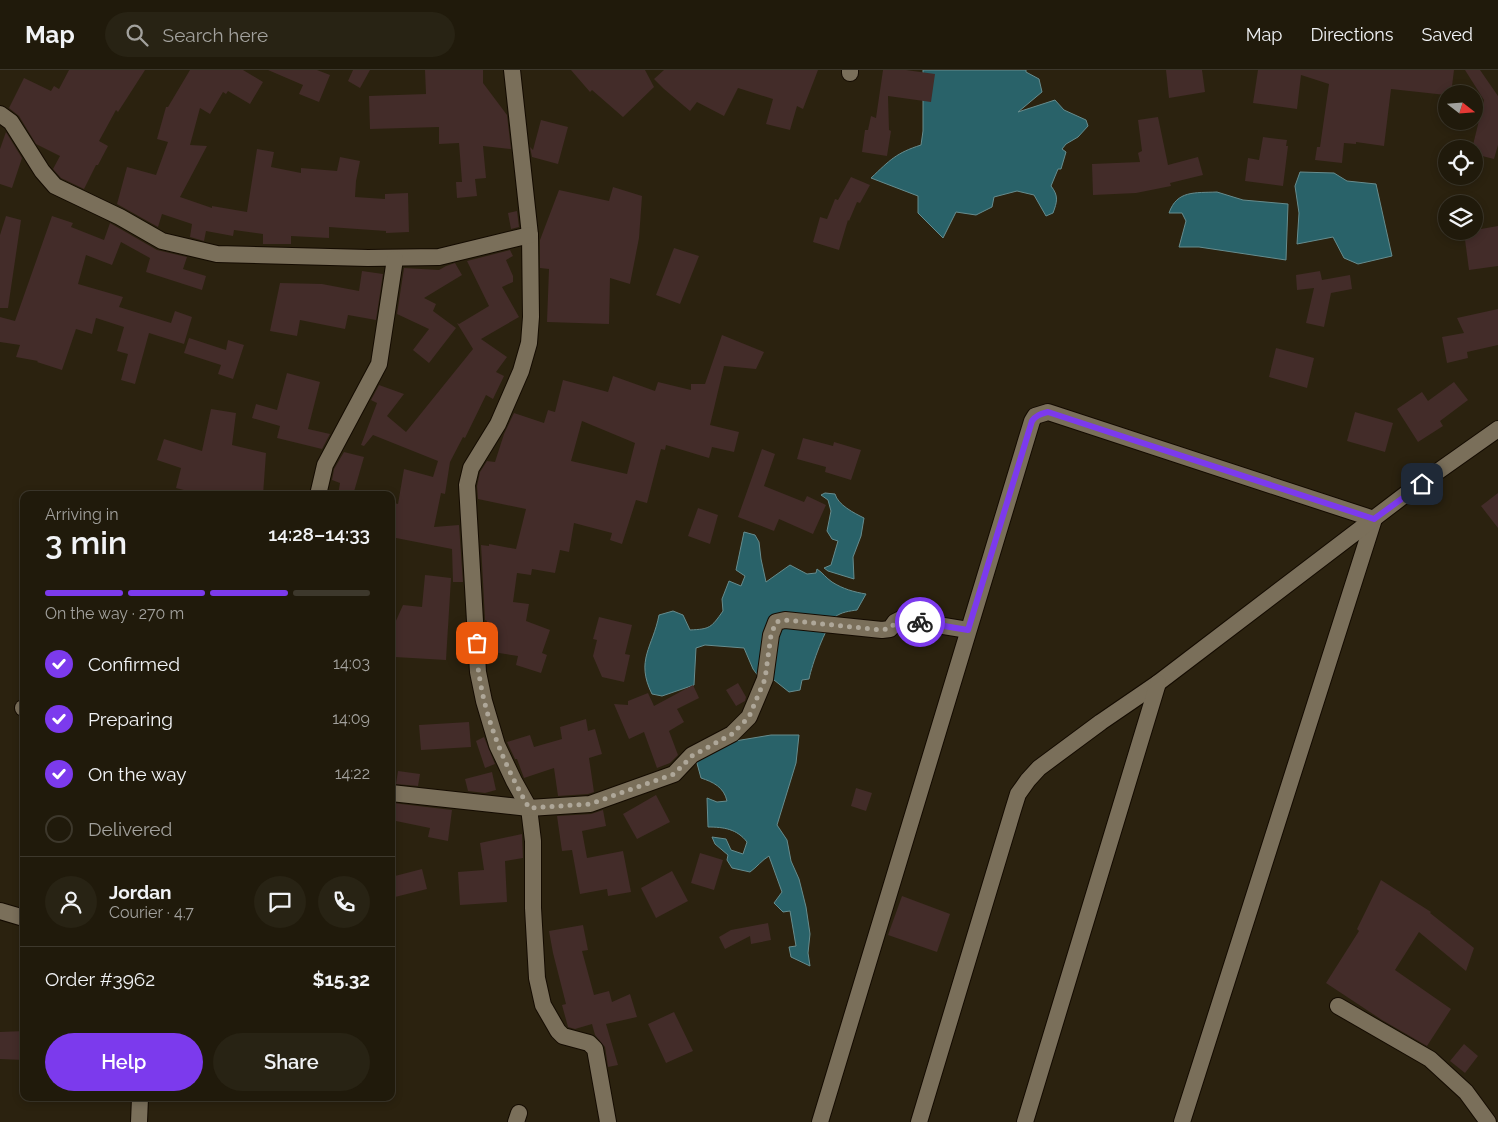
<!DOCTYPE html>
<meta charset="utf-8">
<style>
:root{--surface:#201a0b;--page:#282314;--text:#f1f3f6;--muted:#a2a19d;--line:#3d382c;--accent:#7c3aed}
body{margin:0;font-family:Raleway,sans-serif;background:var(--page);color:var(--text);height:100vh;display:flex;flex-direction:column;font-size:19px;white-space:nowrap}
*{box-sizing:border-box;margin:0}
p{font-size:16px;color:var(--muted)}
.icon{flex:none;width:28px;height:28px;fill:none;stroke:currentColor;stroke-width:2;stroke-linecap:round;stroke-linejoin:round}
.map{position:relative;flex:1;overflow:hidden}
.details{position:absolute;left:20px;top:421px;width:375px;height:610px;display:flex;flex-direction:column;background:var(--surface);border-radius:10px;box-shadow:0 2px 8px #0003,0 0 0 1px var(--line)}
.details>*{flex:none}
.needle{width:32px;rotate:107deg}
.fabs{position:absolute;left:1438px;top:15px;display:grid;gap:10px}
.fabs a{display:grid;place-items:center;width:45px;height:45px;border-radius:50%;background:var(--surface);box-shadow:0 2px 8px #0003,0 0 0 1px var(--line);font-size:25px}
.pin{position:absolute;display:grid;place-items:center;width:42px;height:42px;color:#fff;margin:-21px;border-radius:10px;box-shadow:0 2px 8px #0006}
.courier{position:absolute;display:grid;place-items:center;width:50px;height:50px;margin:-25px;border:4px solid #7c3aed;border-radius:50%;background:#fff;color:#222;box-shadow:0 1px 6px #0007}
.head em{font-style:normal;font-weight:600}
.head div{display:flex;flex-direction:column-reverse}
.head{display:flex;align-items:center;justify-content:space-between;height:85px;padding:0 25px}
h1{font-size:32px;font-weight:600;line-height:38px}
.bar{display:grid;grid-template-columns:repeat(4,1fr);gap:8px 5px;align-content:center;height:60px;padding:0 25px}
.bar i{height:6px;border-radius:4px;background:var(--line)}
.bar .active{background:var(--accent)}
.bar p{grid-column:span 4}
.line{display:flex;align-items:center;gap:12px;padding:0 25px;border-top:1px solid var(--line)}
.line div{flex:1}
.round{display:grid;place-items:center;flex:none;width:52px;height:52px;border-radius:26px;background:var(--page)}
ol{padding:0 25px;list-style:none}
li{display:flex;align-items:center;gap:15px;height:55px}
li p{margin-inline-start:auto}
li .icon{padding:5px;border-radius:50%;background:var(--accent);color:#fff;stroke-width:4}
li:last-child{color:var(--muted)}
li i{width:28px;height:28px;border:2px solid var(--line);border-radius:50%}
.action{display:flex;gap:10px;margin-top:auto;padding:10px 25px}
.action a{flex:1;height:58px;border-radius:30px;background:var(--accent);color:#fff;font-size:20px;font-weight:600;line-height:58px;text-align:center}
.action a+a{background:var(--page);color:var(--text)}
header{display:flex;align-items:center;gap:30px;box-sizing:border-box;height:70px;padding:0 25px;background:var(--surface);border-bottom:1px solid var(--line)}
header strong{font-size:24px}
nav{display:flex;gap:28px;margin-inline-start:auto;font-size:18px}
.search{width:350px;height:45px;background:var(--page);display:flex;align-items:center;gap:12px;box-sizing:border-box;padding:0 18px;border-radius:28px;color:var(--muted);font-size:19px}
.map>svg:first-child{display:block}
</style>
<header>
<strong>Map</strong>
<div class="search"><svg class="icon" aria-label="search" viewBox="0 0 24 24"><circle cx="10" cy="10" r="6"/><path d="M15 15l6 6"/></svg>Search here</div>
<nav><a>Map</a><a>Directions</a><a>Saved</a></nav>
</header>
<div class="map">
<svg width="1498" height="1052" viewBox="0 0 1498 1052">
<rect width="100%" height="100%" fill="#2b220f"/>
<g fill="#296269" stroke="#668c8e">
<path d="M 923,0 L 1026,0 L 1026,2 L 1039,9 L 1042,22 L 1018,42 L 1055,30 L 1064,40 L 1086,50 L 1088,56 L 1078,67 L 1066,74 L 1062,79 L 1066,82 L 1061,99 L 1058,99 L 1051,116 C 1059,126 1057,132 1053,143 L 1046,146 L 1034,125 L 1017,121 L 994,127 L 992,137 L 976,145 L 956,142 L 943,168 L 918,143 L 918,126 L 871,108 C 890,90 896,83 921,75 L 923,61 Z"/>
<path d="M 1300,102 L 1334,103 L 1347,111 L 1376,114 L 1392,186 L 1358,194 L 1344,188 L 1333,167 L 1297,174 L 1299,143 L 1295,116 Z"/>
<path d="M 1217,122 L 1243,130 L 1288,134 L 1286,190 L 1199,177 L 1179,177 L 1186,151 L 1182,143 L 1169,143 C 1177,120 1195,123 1217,122 Z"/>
<path d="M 825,423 L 835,424 C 838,435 854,443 864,448 L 861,466 L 853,487 L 854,509 L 828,501 L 824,498 L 831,495 L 838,471 L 832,469 L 827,461 L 831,441 L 828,430 L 821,425 Z"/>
<path d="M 744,462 L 755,465 L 759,472 L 761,489 L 766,512 L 790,495 L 807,504 L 816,503 L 817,499 C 823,503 826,508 832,512 C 843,519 854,522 866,524 L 857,540 C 850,541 841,542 835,547 C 825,558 812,594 809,609 L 802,610 L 800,620 L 789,622 L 774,610 L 759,607 L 753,599 L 744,578 L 705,575 L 696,578 L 694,615 L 662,626 L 652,624 C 635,590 653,577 659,545 L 673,541 L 683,545 L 690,560 C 710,559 711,558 723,541 L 722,529 L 729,511 L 741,516 L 745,506 L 736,500 Z"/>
<path d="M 771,665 L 799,665 L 796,693 L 777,755 L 787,770 L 791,791 L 799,809 L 806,837 L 810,864 L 808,883 L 810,896 L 791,887 L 789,877 L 796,876 L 790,841 L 783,842 L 774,833 L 782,822 L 769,786 C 762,790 757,797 750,802 L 732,798 L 727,790 L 728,785 L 715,774 L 712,767 L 726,769 L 731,780 L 743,784 L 747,772 C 737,759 724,757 708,757 L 707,728 L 717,732 L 727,731 C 724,717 713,712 701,708 L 695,686 L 723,673 Z"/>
</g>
<g fill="#432c29" fill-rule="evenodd">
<path d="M 69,0 L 145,0 L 118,42 L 116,40 L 99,71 L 108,76 L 98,95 L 96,95 L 84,119 L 61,108 L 53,99 L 60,86 L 36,74 L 19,46 L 9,38 L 24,8 L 51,21 L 54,16 L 59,19 Z"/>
<path d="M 190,0 L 243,0 L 263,12 L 250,34 L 228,21 L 226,24 L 223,22 L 210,44 L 200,38 L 190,75 L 207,76 L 180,127 L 212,138 L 212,136 L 247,142 L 257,79 L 274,82 L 271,97 L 301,103 L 301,98 L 337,101 L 340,87 L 360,91 L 356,111 L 355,127 L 385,129 L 385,124 L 408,123 L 409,162 L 386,163 L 386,161 L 329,157 L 329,168 L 291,166 L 291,174 L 263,174 L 263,164 L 234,160 L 233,166 L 206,161 L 204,171 L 190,167 L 192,154 L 162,144 L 158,157 L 117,134 L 127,97 L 156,105 L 168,72 L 157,69 L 166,37 L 168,37 Z"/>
<path d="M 268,0 L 317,0 L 330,5 L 319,32 L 299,24 L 303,15 Z"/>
<path d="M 353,0 L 370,0 L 360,18 L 348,11 Z"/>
<path d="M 425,0 L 483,0 L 483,13 L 507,45 L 511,79 L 483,76 L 486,108 L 475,109 L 477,126 L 457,128 L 456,112 L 462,112 L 459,73 L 439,74 L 439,57 L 370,59 L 369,26 L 426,24 Z"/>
<path d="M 571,0 L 645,0 L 654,17 L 623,47 L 592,20 L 590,22 Z"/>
<path d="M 664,0 L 818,0 L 803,39 L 797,36 L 790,60 L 766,54 L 773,29 L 738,18 L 724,46 L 697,32 L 690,41 L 664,19 L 654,9 Z"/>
<path d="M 883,0 L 906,0 L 935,4 L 931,32 L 888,26 L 889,60 L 891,61 L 887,86 L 862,82 L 865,60 L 868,60 L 871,46 L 876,48 Z"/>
<path d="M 1166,0 L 1202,0 L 1205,22 L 1169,28 Z"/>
<path d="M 1258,0 L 1454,0 L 1451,24 L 1446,24 L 1446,25 L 1391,19 L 1384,76 L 1356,72 L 1356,74 L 1344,73 L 1342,93 L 1315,90 L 1317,77 L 1320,77 L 1329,14 L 1301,5 L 1297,39 L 1253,33 Z"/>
<path d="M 1465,0 L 1480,0 L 1498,26 L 1498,75 L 1494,89 L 1474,84 L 1474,79 L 1472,79 L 1484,30 Z"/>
<path d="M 1158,47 L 1168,95 L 1198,87 L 1203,105 L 1170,113 L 1171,116 L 1136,123 L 1093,125 L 1092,94 L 1140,92 L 1138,83 L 1142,81 L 1138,50 Z"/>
<path d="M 541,50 L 568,57 L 558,94 L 532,87 L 530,77 L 533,80 Z"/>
<path d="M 6,62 L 22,88 L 12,118 L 0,114 L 0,79 Z"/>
<path d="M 1263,67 L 1287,70 L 1286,76 L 1288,76 L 1283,116 L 1245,111 L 1248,88 L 1259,90 Z"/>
<path d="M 851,107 L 870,115 L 860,133 L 857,132 L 849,151 L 848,150 L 839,180 L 813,172 L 820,147 L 827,149 L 835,129 L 838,130 Z"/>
<path d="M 613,117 L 642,126 L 639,168 L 630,214 L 610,208 L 609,254 L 547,252 L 549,199 L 540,198 L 540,170 L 559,120 L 609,131 Z"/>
<path d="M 517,141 L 519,157 L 511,159 L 508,143 Z"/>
<path d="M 6,146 L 21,150 L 8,238 L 0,238 L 0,165 Z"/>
<path d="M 52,146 L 73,153 L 71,157 L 104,170 L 110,153 L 157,180 L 187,187 L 183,199 L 206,206 L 202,220 L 146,202 L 150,188 L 121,172 L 112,195 L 86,185 L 78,214 L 123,227 L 119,237 L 171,253 L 175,241 L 192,247 L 184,274 L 149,263 L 135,314 L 121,310 L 128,284 L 117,281 L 124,257 L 96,248 L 92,264 L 76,259 L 62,300 L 37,292 L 38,291 L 16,287 L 20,275 L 0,272 L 0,247 L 15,251 Z"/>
<path d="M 1498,156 L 1498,196 L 1469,200 L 1464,162 Z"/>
<path d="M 674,178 L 699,186 L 680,234 L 656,225 Z"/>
<path d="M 510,180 L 513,186 L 506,190 L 513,206 L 513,212 L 502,217 L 519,247 L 481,269 L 507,287 L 496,302 L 504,306 L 493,329 L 486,325 L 465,368 L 463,367 L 450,392 L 445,424 L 441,423 L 434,457 L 459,455 L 463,512 L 453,512 L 452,479 L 391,467 L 391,432 L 398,434 L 404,399 L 433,407 L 438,391 L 373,365 L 364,376 L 361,375 L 377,333 L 371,330 L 379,315 L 404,324 L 387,346 L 406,362 L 473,279 L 457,253 L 459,254 L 489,236 L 467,191 Z"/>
<path d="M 455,193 L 462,205 L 424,228 L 436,234 L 433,241 L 456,258 L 429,293 L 413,280 L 429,259 L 397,244 L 404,198 L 439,200 L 446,196 Z"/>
<path d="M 362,201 L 383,204 L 376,250 L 348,245 L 345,259 L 300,250 L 297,266 L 270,261 L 280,213 L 322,214 L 359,221 Z"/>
<path d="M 1320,201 L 1322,210 L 1350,205 L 1352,219 L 1331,223 L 1324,257 L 1306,253 L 1314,218 L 1297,220 L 1296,205 Z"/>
<path d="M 1498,239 L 1498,275 L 1467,282 L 1468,288 L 1447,293 L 1442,267 L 1464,263 L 1457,248 Z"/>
<path d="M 722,265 L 764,282 L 756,299 L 724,296 L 710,355 L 739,362 L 734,382 L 712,377 L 709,388 L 666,375 L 665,380 L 661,379 L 647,433 L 636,430 L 622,474 L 610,470 L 612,463 L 574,453 L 569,482 L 560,480 L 555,503 L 532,499 L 531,505 L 517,503 L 513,532 L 529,534 L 526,551 L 550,560 L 542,583 L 547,585 L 541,603 L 516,595 L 518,586 L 487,581 L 485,559 L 487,551 L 485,550 L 481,475 L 489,476 L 489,474 L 516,479 L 526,439 L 478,429 L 477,416 L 480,402 L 487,391 L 495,392 L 504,364 L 514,343 L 544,353 L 548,340 L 555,342 L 563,310 L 608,322 L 613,306 L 655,321 L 658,312 L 691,320 L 691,314 L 705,314 ZM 582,351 L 635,373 L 627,404 L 571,391 Z"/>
<path d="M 189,268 L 226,280 L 228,270 L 244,275 L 233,309 L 218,304 L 221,295 L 184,283 Z"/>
<path d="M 1276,278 L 1314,288 L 1307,318 L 1269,307 Z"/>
<path d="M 287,303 L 320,312 L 308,359 L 330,364 L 322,379 L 277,368 L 280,356 L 252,348 L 256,334 L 277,340 Z"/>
<path d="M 1454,312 L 1468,330 L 1440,351 L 1443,356 L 1418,372 L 1397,339 L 1422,322 L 1428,331 Z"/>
<path d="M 211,339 L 236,343 L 232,375 L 266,383 L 263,425 L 203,425 L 176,418 L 181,398 L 157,390 L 164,369 L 202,381 Z"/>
<path d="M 1355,342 L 1393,353 L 1385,382 L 1347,371 Z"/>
<path d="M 803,368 L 833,376 L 834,372 L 861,380 L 851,410 L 825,402 L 826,397 L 797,389 Z"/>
<path d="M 762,379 L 775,384 L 764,416 L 804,432 L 807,426 L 826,435 L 813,464 L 779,449 L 774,461 L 738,447 Z"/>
<path d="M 344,382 L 364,387 L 353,425 L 338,425 L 340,413 L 332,410 L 334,399 Z"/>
<path d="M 1498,423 L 1498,458 L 1481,436 Z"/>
<path d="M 698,438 L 718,445 L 710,474 L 688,466 Z"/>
<path d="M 425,505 L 451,508 L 446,590 L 395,587 L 396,564 L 391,564 L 391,562 L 403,535 L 422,537 Z"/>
<path d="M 599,547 L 632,555 L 625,584 L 630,585 L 624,612 L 602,607 L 593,586 L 597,570 L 593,569 Z"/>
<path d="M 738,613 L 746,627 L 745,631 L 736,636 L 726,620 Z"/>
<path d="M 693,615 L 699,628 L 677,639 L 684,652 L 669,661 L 678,685 L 670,693 L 657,698 L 644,662 L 629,669 L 614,634 L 628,635 L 628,631 L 648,623 L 654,636 Z"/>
<path d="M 586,649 L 588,661 L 595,659 L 602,684 L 589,688 L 594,722 L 588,724 L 558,726 L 554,698 L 524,708 L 517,689 L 515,689 L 507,672 L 530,665 L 534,677 L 562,669 L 560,657 Z"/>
<path d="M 469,652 L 471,677 L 421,680 L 419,655 Z"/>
<path d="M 484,667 L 495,694 L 485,698 L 476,671 Z"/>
<path d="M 398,701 L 420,704 L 418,716 L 396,714 Z"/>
<path d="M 492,702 L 496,720 L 485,723 L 468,721 L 465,709 Z"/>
<path d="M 856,718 L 872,723 L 866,741 L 851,736 Z"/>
<path d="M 656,725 L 670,752 L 637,769 L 623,744 Z"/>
<path d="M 393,733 L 452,740 L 448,771 L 428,767 L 430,758 L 391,750 L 391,735 L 393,735 Z"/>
<path d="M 603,740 L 606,756 L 582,761 L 587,788 L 623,781 L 631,822 L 608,826 L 607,819 L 580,824 L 572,780 L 562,781 L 557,746 L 591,744 Z"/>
<path d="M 522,764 L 523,788 L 505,791 L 507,832 L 460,835 L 458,802 L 484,800 L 480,773 Z"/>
<path d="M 700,783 L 723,790 L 714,820 L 691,813 Z"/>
<path d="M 422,799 L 427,819 L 391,828 L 391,807 Z"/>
<path d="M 672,801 L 688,831 L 656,848 L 641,818 Z"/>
<path d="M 1381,810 L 1431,842 L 1430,843 L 1474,878 L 1466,901 L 1419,862 L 1395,900 L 1451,939 L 1427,976 L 1382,950 L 1326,913 L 1359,861 L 1357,859 Z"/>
<path d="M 902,826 L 950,844 L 937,882 L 888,865 Z"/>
<path d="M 768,853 L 771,870 L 751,874 L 750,866 L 725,879 L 719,867 L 731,860 Z"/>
<path d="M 583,855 L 588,880 L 582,881 L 594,925 L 609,921 L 612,932 L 630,924 L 637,947 L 606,954 L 618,995 L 608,997 L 605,977 L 595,965 L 592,954 L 575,959 L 568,957 L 562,935 L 566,934 L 553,883 L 549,861 Z"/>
<path d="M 674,942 L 693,981 L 666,993 L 648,954 Z"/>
<path d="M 24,961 L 24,990 L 0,989 L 0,962 Z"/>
<path d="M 1464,974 L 1478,986 L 1465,1003 L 1450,991 Z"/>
</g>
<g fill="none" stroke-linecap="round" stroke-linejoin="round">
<g stroke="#140b00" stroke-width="18">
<g id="minor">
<path d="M 512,0 L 530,165 L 531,247 L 529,273 L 521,301 L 498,354 L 471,398 L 467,415 L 478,602 L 484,631 L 497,675 L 514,711 L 529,738 L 533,771 L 533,838 L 537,908 L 543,935 L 558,961 L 563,966 L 589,973 L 595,979 L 608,1052"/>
<path d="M 850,3 L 850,0"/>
<path d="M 0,44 L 11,52 L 42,101 L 55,116 L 120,147 L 162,171 L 217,184 L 368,188 L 439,187 L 530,165"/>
<path d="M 318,425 L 325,395 L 379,294 L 395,189"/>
<path d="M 23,638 L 24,638"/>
<path d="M 391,723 L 529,738 L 590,734 L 674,704 L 692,685 L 732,664 L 749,647 L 765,609 L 771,565 L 776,552 L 785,550 L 882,560 L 890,559 L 895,552 L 901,549 L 968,560"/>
<path d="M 0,841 L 24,848"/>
<path d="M 1338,936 L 1430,989 L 1466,1022 L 1488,1052"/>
<path d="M 139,1052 L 140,1028"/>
<path d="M 516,1052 L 519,1043"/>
<path d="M 820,1052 L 1032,351 L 1035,346 L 1048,342 L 1374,449 L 1182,1052"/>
<path d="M 919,1052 L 1013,740 L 1018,724 L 1028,710 L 1039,698 L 1101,652 L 1158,613 L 1406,424 L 1498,359"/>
<path d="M 1025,1052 L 1158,613"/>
</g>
</g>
<use href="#minor" stroke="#7a6f5a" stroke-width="16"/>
</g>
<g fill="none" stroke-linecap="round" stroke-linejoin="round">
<path stroke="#aea799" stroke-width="5" stroke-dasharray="0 9" d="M 477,573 C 478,583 477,594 479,604 C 486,652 505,696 529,738 L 590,734 L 674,704 L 692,686 L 732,664 L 749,647 L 765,609 L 771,565 L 776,552 L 785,550 L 882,560 L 890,558 L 900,549 L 920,552"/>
<path stroke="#7c3aed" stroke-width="6" d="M 920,552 L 968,560 L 1032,351 C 1036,345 1041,344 1048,342 L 1374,449 L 1422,414"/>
</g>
</svg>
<div class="fabs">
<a><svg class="needle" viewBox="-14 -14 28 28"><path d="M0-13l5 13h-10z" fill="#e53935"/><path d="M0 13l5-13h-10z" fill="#a2a19d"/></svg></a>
<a><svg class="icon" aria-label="locate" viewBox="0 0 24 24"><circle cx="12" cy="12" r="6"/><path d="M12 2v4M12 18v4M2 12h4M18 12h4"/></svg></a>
<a><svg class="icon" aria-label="layers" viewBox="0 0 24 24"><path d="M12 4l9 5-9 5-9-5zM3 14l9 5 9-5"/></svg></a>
</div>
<div class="pin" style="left:477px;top:573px;background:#ea580c"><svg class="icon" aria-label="bag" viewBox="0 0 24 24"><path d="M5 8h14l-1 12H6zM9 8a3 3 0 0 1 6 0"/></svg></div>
<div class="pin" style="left:1422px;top:414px;background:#1f2937"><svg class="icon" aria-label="home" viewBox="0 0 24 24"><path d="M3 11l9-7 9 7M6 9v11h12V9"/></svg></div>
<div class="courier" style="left:920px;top:552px"><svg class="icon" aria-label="bike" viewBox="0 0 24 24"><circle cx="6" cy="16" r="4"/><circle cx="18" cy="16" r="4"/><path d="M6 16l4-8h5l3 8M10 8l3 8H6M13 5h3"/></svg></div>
<section class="details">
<div class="head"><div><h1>3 min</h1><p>Arriving in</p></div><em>14:28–14:33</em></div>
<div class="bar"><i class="active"></i><i class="active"></i><i class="active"></i><i></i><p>On the way · 270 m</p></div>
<ol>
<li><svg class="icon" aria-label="check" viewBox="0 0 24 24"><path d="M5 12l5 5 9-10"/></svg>Confirmed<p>14:03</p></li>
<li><svg class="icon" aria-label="check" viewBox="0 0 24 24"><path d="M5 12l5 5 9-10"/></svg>Preparing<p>14:09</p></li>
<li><svg class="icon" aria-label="check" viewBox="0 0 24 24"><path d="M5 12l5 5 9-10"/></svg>On the way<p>14:22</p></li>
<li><i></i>Delivered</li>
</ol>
<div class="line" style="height:90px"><a class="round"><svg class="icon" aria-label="person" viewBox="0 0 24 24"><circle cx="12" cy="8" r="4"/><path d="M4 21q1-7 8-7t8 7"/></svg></a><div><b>Jordan</b><p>Courier · 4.7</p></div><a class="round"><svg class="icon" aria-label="chat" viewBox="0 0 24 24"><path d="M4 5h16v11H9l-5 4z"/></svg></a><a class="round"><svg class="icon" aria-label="phone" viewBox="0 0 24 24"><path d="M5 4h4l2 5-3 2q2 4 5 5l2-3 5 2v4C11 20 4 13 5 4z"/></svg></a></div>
<div class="line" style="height:65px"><div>Order #3962</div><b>$15.32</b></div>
<div class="action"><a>Help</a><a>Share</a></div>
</section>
</div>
